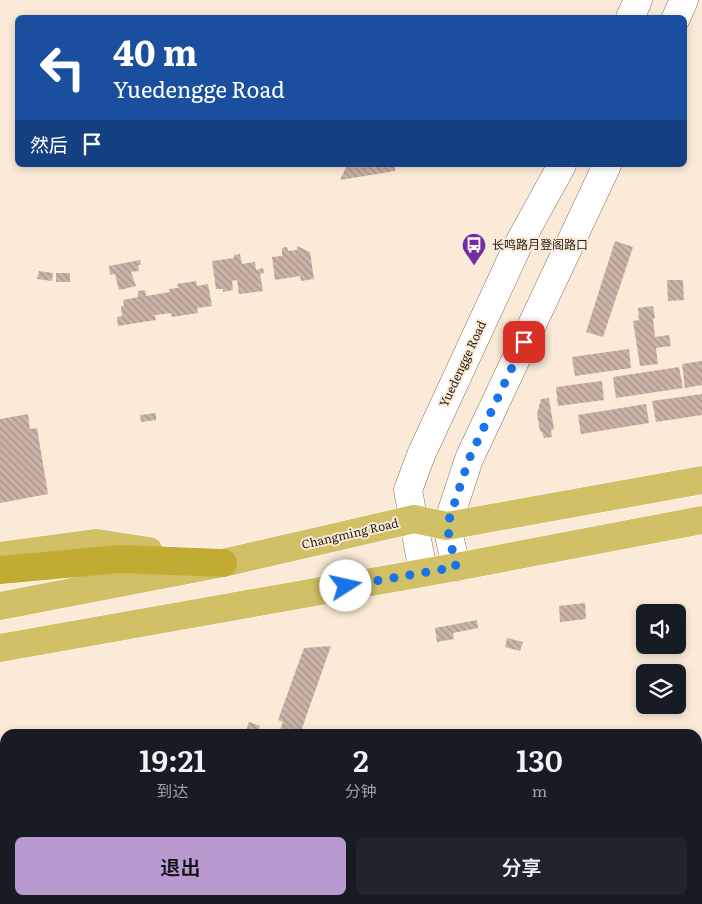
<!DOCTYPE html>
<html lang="zh">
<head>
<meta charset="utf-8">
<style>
  :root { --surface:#171b24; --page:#20242c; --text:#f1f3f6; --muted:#9ea1a6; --accent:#b99ad0 }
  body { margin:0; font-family:Literata,"Noto Sans SC",serif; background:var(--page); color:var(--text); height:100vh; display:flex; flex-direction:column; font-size:19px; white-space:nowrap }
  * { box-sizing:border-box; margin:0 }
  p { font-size:16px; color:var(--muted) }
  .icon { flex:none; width:28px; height:28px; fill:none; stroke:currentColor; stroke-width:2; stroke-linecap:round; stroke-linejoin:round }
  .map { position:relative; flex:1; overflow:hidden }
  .drawer { position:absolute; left:0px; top:729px; width:702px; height:176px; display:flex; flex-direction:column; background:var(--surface); border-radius:15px 15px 0 0; box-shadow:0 2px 8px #0003 }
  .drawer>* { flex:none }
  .top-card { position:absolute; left:15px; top:15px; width:672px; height:152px; border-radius:8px; box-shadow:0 2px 8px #0003; background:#1a4fa0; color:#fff; overflow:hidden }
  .controls { position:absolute; left:636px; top:604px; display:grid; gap:10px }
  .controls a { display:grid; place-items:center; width:50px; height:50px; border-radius:8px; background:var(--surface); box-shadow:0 2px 8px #0003; font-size:25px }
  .pin { position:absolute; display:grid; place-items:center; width:42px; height:42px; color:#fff; margin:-21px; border-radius:10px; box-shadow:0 2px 8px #0006 }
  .me { position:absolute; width:55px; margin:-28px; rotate:80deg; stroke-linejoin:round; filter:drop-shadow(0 0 4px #0008) }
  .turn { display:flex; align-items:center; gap:18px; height:105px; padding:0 15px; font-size:22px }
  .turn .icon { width:65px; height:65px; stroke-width:2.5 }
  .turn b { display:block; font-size:35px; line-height:42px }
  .then { display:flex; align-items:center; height:48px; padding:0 15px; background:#0003; gap:10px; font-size:19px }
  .eta { display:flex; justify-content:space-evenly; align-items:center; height:85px; text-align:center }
  .eta b { font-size:30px; font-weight:600; line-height:35px }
  .cta { display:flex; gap:10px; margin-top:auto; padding:10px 15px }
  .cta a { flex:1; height:58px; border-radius:8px; background:var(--accent); color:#111; font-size:20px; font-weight:600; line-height:58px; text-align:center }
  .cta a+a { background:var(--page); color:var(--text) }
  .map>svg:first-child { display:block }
</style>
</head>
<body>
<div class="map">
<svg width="702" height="904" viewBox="0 0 702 904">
  <defs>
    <pattern id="building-back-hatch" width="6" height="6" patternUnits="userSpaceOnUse" patternTransform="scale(1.25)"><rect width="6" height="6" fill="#cab3a8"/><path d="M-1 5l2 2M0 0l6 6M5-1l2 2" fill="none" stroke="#a49188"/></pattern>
  </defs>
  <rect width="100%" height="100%" fill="#fbead7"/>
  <g fill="url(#building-back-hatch)">
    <path d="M347 165H395V171L340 180Z"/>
    <path d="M615 241 633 247 603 337 586 332Z"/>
    <path d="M297 246 310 252 314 279 301 281 300 276 275 280 272 257 282 256V248L287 247 288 251 297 250Z"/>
    <path d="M240 254 242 264 255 262 256 270 263 268 264 273 260 274 263 291 239 294 237 280 232 281 233 290 223 292V289H216L212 261 234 258V255Z"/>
    <path d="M140 260 141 265H138L139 271 131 272 136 286 119 290 115 274 110 275 109 266Z"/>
    <path d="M39 271 53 273 52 281 37 279Z"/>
    <rect x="56" y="273" width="14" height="9"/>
    <path d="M667 280H683L684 300 668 301Z"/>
    <path d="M196 281 197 286 208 284 212 306 197 308 198 313 172 317 171 313 155 315 156 320 118 326 117 317 122 316 121 306H124L123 300 138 297V291L145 290 146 296 170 292 169 289 178 288 177 284Z"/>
    <path d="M653 306 655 318 653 319 655 337 669 335 671 346 656 348 658 364 640 366 633 321 639 320 638 308Z"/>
    <path d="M629 349 631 368 575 376 572 357Z"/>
    <path d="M702 361V385L685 388 682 364Z"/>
    <path d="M679 367 683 388 616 398 613 377Z"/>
    <path d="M602 381 604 400 558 406 556 387Z"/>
    <path d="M702 394V415L656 422 652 401Z"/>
    <path d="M549 398 554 429 551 430 552 437 544 438 542 432 540 431 537 414 541 399Z"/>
    <path d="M646 404 649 423 581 434 578 415Z"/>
    <path d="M156 413V420L141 422 140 415Z"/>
    <path d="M28 414 30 429 37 428 48 494 0 503V419Z"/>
    <path d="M585 603 586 619 560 622 559 606Z"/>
    <path d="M477 620 478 628 453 633 454 639 437 642 435 628Z"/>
    <path d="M507 638 523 642 520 651 505 647Z"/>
    <path d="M331 646 300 734 279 732 283 722 278 720 304 648Z"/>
    <path d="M249 722 260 726 259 729 271 734H245Z"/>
  </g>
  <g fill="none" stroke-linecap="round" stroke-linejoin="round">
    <defs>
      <g id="secondary">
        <path d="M630 18 638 0"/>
        <path d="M676 18 684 0"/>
        <path d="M456 567 447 526 469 459 607 165"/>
        <path d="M423 572 408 490 421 455 519 243 562 165"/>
      </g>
      <g id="primary">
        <path d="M0 556 97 543 149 551"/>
        <path d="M0 606 223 563 414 519 447 526 702 480"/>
        <path d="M0 648 456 567 702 520"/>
      </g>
      <path id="trunk" d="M0 570 120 559 223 563"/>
    </defs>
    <use href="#secondary" stroke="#817261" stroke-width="29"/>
    <use href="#primary" stroke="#fff" stroke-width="29"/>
    <use href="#trunk" stroke="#fff" stroke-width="29"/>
    <use href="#secondary" stroke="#fff" stroke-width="28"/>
    <use href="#primary" stroke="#d1c066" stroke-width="28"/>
    <use href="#trunk" stroke="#c2ab33" stroke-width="28"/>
  </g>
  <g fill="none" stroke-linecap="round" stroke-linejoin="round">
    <path stroke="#1a73e8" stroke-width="9" stroke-dasharray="0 16.2" d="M346 586 456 567 447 526 469 459 524 342"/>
  </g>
  <defs>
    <symbol id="bus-pin" viewBox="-11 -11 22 30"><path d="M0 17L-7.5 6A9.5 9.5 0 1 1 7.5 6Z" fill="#752ea1" stroke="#fbead7"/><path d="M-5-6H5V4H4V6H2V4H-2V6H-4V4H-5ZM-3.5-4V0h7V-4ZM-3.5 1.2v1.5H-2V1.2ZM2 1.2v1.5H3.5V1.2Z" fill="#fff"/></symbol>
  </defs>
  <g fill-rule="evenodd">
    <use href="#bus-pin" x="460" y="231" width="28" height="38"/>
  </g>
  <g text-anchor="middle" stroke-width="4" stroke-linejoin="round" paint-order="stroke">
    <g font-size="12" fill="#251f18" stroke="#fbead7" text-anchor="start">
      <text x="492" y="249">长鸣路月登阁路口</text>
    </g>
    <g font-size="12" fill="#251f18" stroke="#fbead7">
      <text transform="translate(463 364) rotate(-65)" y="4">Yuedengge Road</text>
      <text transform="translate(350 534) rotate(-13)" y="4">Changming Road</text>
    </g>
  </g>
</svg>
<div class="controls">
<a><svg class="icon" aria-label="sound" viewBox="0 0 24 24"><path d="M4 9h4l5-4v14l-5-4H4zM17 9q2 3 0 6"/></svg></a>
<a><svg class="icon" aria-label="layers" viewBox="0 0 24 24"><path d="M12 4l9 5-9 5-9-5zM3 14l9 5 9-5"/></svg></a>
</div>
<div class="pin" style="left:524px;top:342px;background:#d93025"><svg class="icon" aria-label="arrive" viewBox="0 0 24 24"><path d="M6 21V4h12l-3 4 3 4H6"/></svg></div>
<svg class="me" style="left:346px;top:586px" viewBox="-20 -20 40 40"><circle r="19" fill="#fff"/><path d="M0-13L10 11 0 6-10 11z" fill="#1a73e8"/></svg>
<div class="top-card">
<div class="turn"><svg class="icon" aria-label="left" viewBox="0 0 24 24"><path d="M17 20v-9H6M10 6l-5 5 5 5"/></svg><div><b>40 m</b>Yuedengge Road</div></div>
<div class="then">然后<svg class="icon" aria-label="arrive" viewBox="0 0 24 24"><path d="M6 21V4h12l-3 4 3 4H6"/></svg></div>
</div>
<section class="drawer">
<div class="eta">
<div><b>19:21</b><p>到达</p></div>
<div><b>2</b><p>分钟</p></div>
<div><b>130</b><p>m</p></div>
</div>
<div class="cta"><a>退出</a><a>分享</a></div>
</section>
</div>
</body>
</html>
